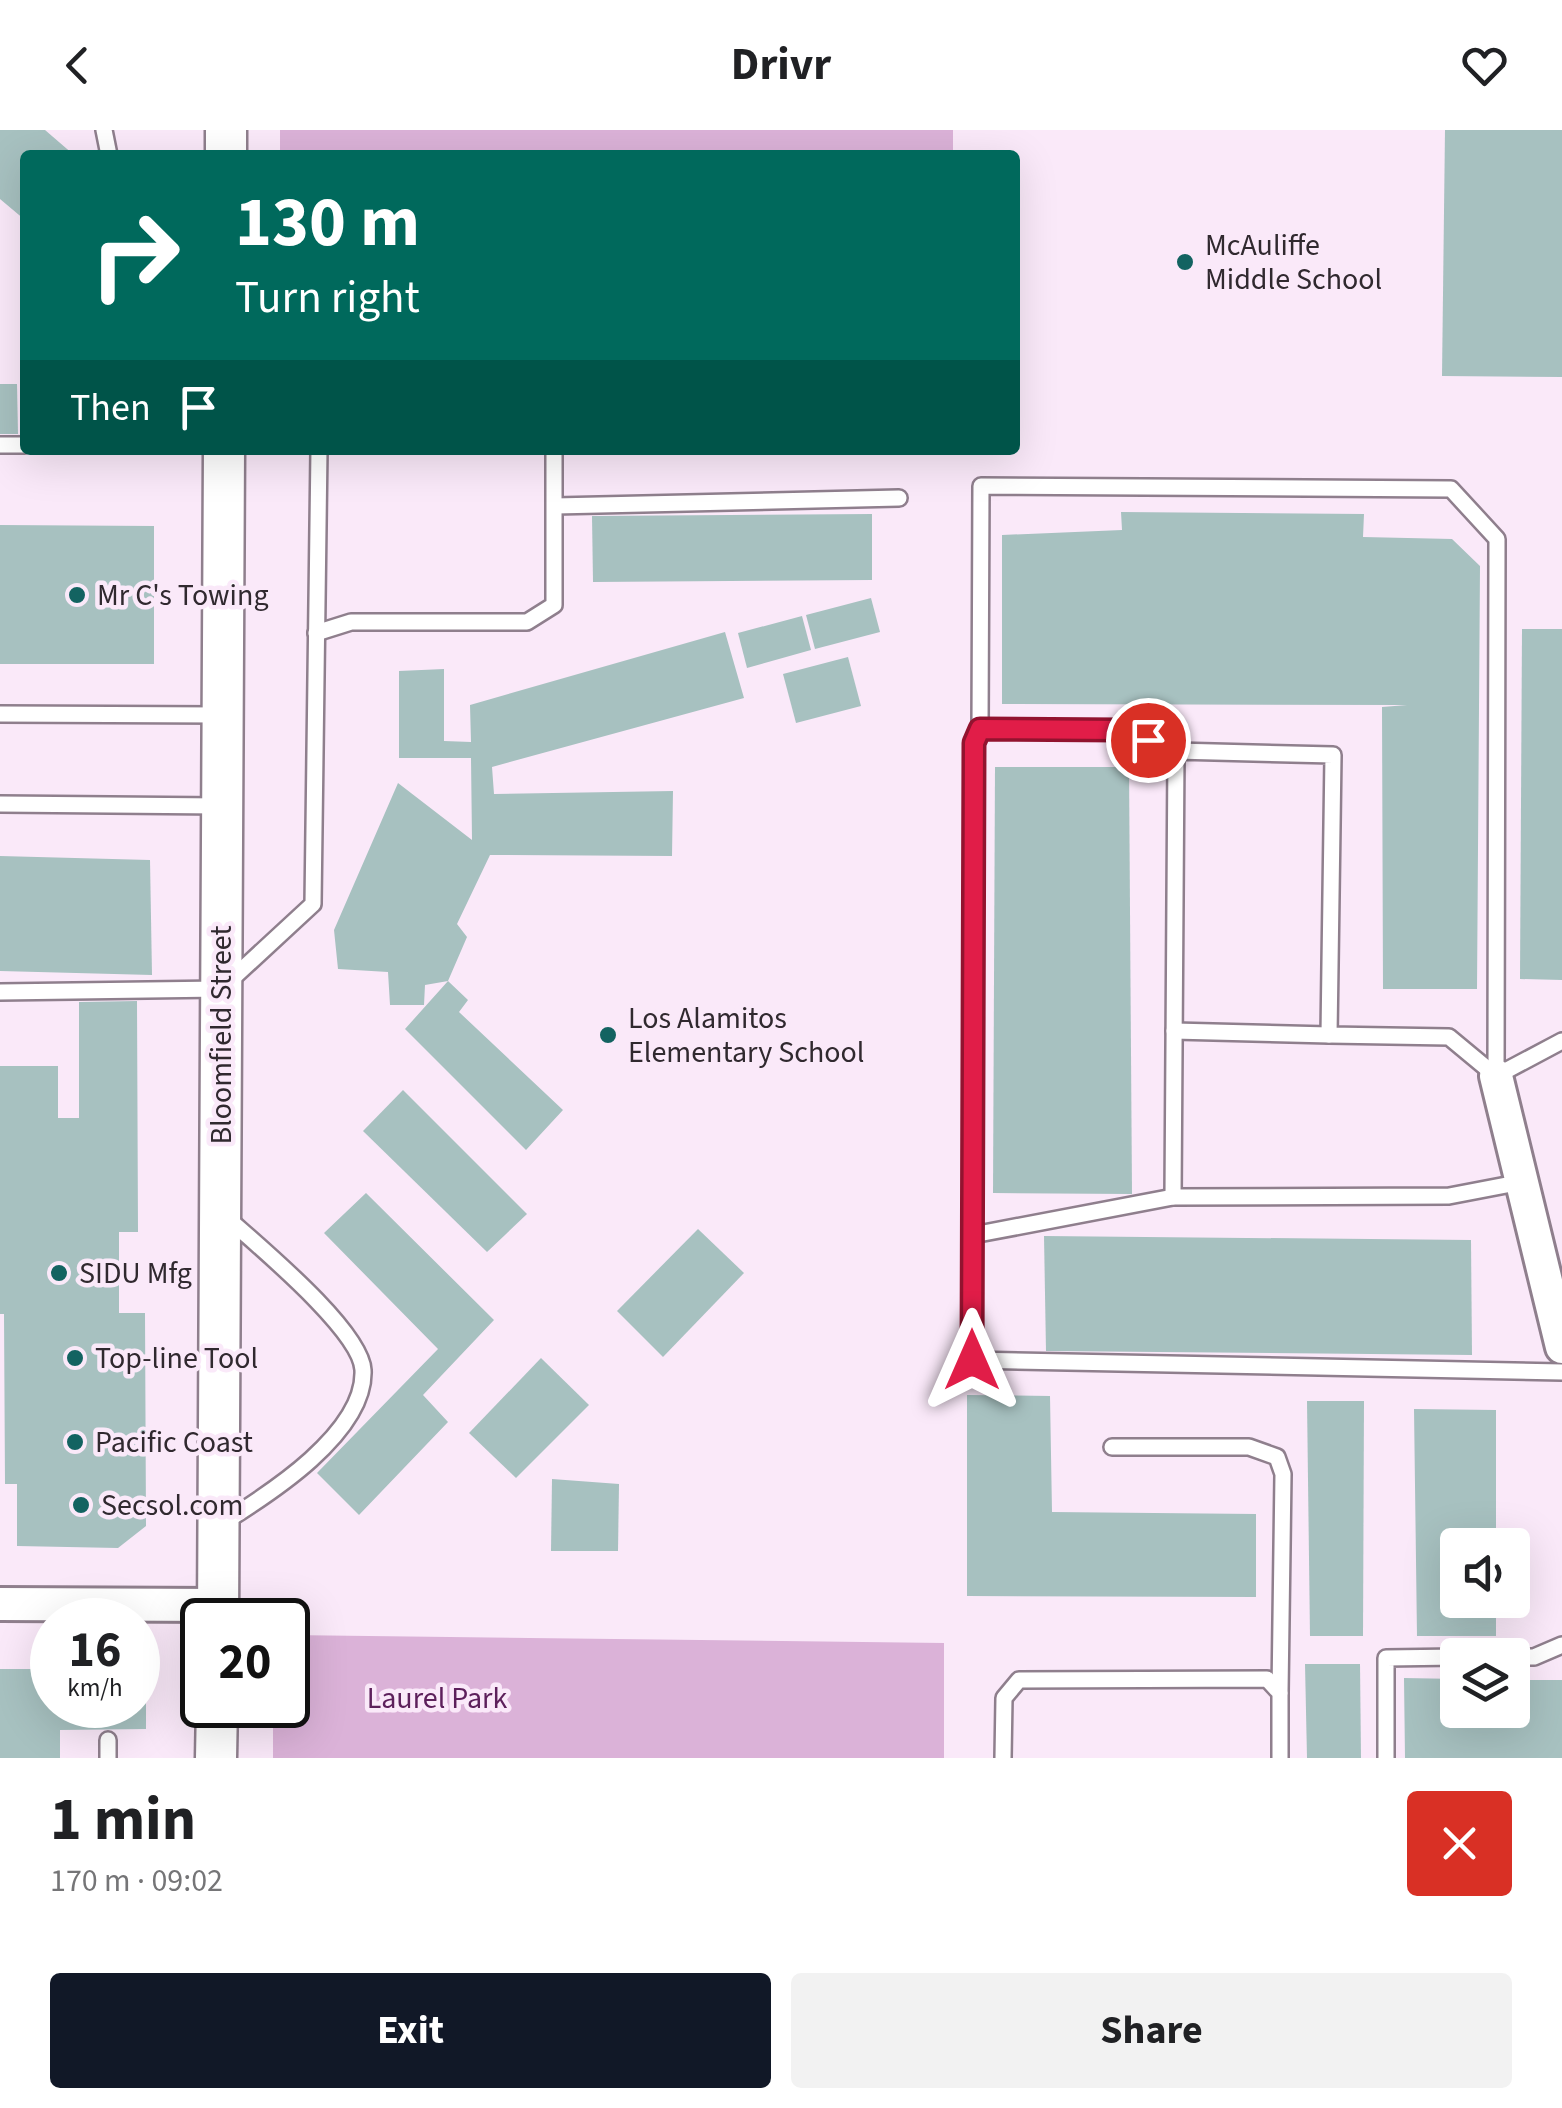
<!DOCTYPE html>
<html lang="en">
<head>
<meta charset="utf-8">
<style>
  :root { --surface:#fff; --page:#f2f2f2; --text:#202124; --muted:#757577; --accent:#111827 }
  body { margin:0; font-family:"Source Sans 3",sans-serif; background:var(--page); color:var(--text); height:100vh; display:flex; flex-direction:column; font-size:38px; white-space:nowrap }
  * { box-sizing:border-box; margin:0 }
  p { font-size:32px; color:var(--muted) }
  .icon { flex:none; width:55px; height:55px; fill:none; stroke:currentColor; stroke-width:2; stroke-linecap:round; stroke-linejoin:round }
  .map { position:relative; height:1628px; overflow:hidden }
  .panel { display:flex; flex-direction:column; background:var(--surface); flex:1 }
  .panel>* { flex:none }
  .guide { position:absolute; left:20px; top:20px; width:1000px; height:305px; border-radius:10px; box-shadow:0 10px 40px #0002; background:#00695c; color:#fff; overflow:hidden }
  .tools { position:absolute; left:1440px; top:1398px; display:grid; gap:20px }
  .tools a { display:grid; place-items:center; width:90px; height:90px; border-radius:10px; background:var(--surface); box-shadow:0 10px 40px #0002; font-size:50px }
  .speed { position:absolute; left:30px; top:1468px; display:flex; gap:20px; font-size:50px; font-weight:700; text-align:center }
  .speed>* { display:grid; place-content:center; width:130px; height:130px; border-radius:50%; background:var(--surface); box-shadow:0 10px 40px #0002; line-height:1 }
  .speed small { font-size:25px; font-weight:400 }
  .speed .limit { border:5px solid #111; border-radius:15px; background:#fff; color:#111 }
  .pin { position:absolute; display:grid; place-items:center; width:85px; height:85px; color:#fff; margin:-42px; border:5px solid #fff; border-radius:50%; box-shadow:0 2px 10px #0007 }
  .me { position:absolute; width:110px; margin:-55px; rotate:0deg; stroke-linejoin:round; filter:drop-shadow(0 0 8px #0008) }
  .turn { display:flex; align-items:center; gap:35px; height:210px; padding:0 50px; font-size:45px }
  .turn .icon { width:130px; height:130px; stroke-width:2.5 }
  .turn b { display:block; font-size:70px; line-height:85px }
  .then { display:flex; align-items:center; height:95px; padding:0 50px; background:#0003; gap:20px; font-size:38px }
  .round { display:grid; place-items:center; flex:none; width:105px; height:105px; border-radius:10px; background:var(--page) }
  .summary { display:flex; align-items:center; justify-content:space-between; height:170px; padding:0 50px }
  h1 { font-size:60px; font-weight:700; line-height:75px }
  .action { display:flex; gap:20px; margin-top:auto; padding:20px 50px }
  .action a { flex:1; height:115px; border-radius:10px; background:var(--accent); color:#fff; font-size:40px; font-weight:700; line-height:115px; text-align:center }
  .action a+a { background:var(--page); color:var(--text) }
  header { display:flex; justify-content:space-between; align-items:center; height:130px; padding:0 50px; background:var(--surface); font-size:45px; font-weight:700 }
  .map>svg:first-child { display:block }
</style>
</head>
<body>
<header><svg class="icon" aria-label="back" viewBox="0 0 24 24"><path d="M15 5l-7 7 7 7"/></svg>Drivr<svg class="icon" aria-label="heart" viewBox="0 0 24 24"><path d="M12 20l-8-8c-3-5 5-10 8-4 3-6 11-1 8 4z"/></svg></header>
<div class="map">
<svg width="1562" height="1628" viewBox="0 0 1562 1628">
  <rect width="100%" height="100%" fill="#fae9f9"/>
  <g fill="#dbb2d8">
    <rect x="280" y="0" width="673" height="25"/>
    <path d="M288 1505 944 1513V1628H273V1575H288Z"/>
  </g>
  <g fill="#a7c1c0">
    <path d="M0 0H45L74 25H25V90L0 69Z"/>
    <path d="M1445 0H1562V247L1442 246Z"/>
    <path d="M0 254H17L18 304H0Z"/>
    <path d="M1121 382 1364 384 1363 407 1452 409 1480 436 1477 859H1383L1382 577 1407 575 1002 574V405L1122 400Z"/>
    <path d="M872 384V450L593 452 592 386Z"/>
    <path d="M0 395 154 396V534H0Z"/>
    <path d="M871 468 880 502 815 519 806 485Z"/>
    <path d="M802 486 811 520 747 538 738 503Z"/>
    <path d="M1522 499H1562V850L1520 849Z"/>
    <path d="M725 502 744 568 492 637 494 664 673 661 672 726 490 725 457 794 467 807 448 851 425 855 424 875H390L388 842 338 839 334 800 398 653 472 710 471 628H399V541L444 539V611L471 612 470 575Z"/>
    <path d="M848 527 861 576 796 593 783 544Z"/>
    <path d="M995 637H1129L1132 1064 993 1063Z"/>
    <path d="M0 726 150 730 152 845 0 841Z"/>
    <path d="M448 851 468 870 459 882 563 980 526 1020 405 899Z"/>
    <path d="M137 871 138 1102H119V1183H145L146 1396 118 1418 17 1416V1354H5L4 1184H0V936H58V988H79V872Z"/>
    <path d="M403 960 527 1084 487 1122 363 1001Z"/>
    <path d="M366 1063 494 1190 423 1265 448 1292 359 1385 317 1343 438 1219 324 1103Z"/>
    <path d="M698 1099 744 1143 663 1227 617 1181Z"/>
    <path d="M1044 1106 1471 1110 1472 1225 1046 1221Z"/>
    <path d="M541 1228 589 1275 516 1348 469 1303Z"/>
    <path d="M967 1265 1050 1266 1052 1382 1256 1384V1467L967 1466Z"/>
    <path d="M1307 1271H1364L1363 1506H1310Z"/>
    <path d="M1414 1279 1496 1280V1415H1458V1470H1496V1506H1417Z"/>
    <path d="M552 1349 619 1354 618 1421H551Z"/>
    <path d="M1305 1534H1360L1361 1628H1307Z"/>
    <path d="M0 1539H52V1575H138V1539H146V1599L60 1600V1628H0Z"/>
    <path d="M1404 1548 1458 1549V1580H1512V1550H1562V1628H1405Z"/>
  </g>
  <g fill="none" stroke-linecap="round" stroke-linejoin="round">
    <defs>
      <g id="service">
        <path d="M104 0 109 25"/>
        <path d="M0 315H25"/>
        <path d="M555 376 899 368"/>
        <path d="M316 503 351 492H527L554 475V320"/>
        <path d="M0 584 220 585"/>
        <path d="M1176 621 1120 600 980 599 981 356 1451 359 1497 409 1496 946"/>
        <path d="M0 674 221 676"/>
        <path d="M0 862 221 859 313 774 319 320"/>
        <path d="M1174 901 1329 905"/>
        <path d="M1496 946 1449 907 1329 905 1333 625 1176 621 1173 1067 1449 1066 1522 1052"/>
        <path d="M1496 946 1562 911"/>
        <path d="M1173 1067 973 1105 972 1230 1562 1242"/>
        <path d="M973 1105 972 639 974 613 980 599"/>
        <path d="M1112 1317H1249L1277 1327 1283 1344 1280 1563"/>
        <path d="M221 1394C268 1365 366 1303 363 1240 361 1200 256 1114 225 1086"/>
        <path d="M1512 1527H1534L1562 1515"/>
        <path d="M108 1628V1610"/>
        <path d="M1003 1628 1004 1568 1019 1550 1267 1549 1280 1563V1628"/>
        <path d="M1386 1628V1528L1458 1527"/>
      </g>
      <g id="minor">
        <path d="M1496 946 1562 1217"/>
        <path d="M0 1474 218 1475"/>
      </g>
      <g id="tertiary">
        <path d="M226 25V0"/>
        <path d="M218 1490 224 320"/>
        <path d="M216 1628 217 1575"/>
      </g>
    </defs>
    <use href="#service" stroke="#8f7f8d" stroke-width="20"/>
    <use href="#minor" stroke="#8f7f8d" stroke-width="38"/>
    <use href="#tertiary" stroke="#8f7f8d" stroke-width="45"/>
    <use href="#service" stroke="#fff" stroke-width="15"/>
    <use href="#minor" stroke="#fff" stroke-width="32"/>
    <use href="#tertiary" stroke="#fff" stroke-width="40"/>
  </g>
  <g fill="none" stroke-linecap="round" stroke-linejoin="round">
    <defs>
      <path id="route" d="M972 1230 974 613 980 599 1120 600 1148 610"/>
    </defs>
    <use href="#route" stroke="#92132f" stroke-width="25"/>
    <use href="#route" stroke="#e11d48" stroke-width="18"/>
  </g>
  <g fill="#136361" stroke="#fae9f9" stroke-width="4">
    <circle cx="1185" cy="132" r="10"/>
    <circle cx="77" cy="465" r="10"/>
    <circle cx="608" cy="905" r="10"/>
    <circle cx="59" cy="1143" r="10"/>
    <circle cx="75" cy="1228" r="10"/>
    <circle cx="75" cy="1312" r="10"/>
    <circle cx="81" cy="1375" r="10"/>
  </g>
  <g text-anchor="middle" stroke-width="9" stroke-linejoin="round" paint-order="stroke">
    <g font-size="30" fill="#30292f" stroke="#fae9f9" text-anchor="start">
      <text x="1205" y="125">McAuliffe<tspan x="1205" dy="34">Middle School</tspan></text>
      <text x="97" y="475">Mr C's Towing</text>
      <text x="628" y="898">Los Alamitos<tspan x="628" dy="34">Elementary School</tspan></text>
      <text x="79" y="1153">SIDU Mfg</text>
      <text x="95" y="1238">Top-line Tool</text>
      <text x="95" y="1322">Pacific Coast</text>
      <text x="101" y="1385">Secsol.com</text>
    </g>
    <g font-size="30" fill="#30292f" stroke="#fae9f9">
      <text transform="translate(221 905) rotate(-90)" y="10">Bloomfield Street</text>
    </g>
    <g font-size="30" fill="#5d205b" stroke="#fae9f9">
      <text x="437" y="1578">Laurel Park</text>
    </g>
  </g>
</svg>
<div class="tools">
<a><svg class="icon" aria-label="sound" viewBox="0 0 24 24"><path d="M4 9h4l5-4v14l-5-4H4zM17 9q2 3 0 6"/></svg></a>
<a><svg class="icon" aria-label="layers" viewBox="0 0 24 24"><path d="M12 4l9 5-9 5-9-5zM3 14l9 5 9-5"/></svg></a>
</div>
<div class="speed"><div>16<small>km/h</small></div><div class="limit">20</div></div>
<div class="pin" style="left:1148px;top:610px;background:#d93025"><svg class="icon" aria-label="arrive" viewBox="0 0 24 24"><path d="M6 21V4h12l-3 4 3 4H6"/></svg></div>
<svg class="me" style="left:972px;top:1230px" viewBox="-20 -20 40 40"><path d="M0-17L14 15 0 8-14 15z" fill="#e11d48" stroke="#fff" stroke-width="4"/></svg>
<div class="guide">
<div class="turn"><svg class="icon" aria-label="right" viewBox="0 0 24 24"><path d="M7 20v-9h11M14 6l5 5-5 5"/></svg><div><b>130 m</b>Turn right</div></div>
<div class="then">Then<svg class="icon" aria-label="arrive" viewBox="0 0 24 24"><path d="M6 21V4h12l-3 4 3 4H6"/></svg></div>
</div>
</div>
<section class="panel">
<div class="summary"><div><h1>1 min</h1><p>170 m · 09:02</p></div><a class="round" style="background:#d93025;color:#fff"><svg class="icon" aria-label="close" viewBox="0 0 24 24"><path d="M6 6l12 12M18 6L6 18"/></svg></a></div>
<div class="action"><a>Exit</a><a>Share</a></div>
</section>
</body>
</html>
